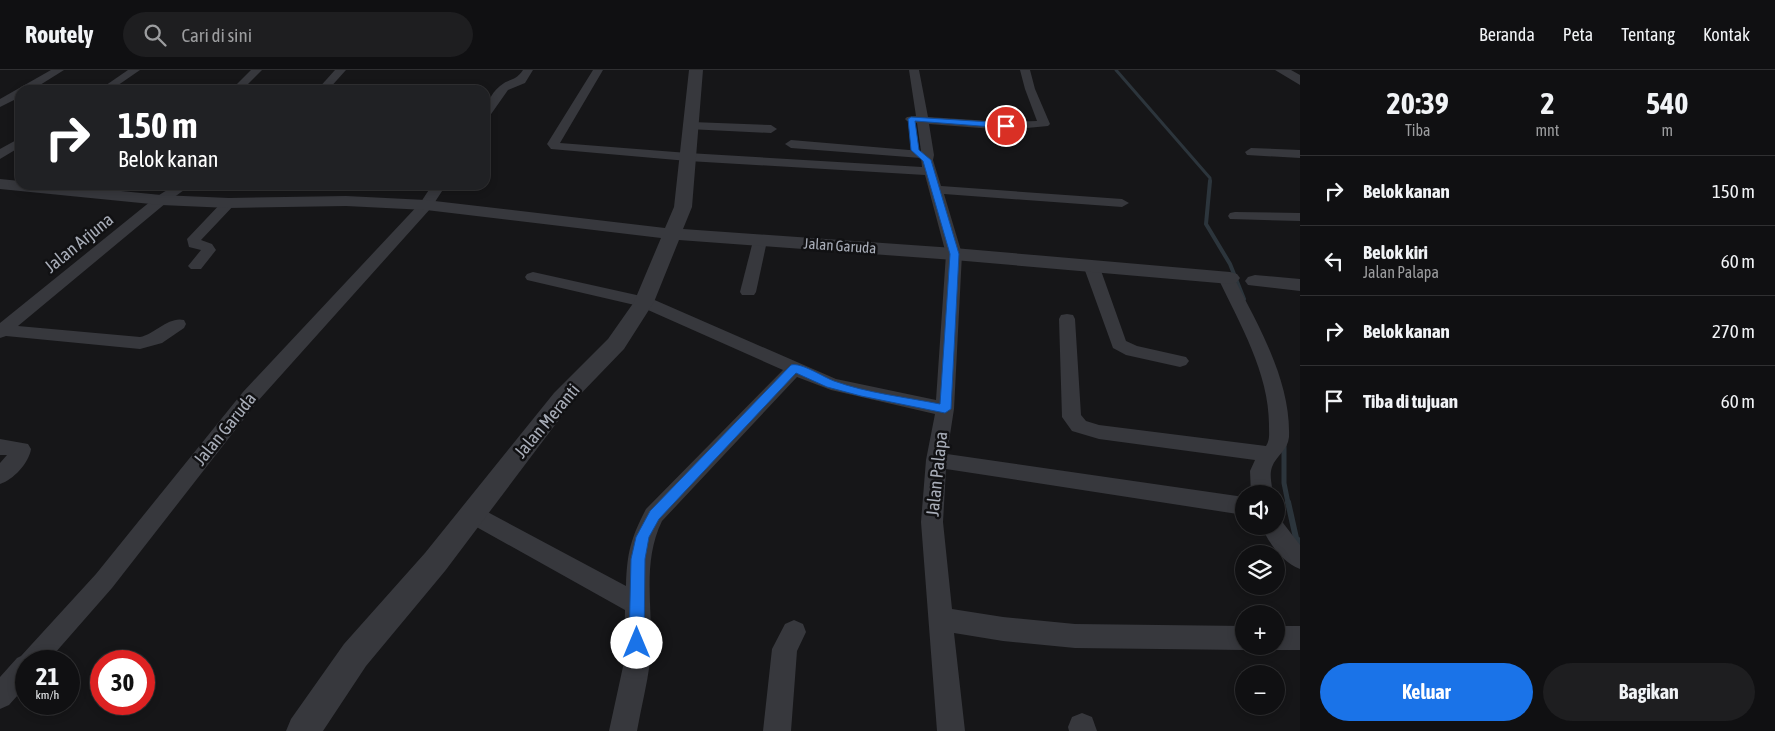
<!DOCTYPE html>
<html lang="id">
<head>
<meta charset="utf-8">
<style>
  :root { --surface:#101012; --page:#1e1e20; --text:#f1f3f6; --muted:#9c9d9f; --line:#303032; --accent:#1a73e8 }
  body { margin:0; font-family:"Asap Condensed",sans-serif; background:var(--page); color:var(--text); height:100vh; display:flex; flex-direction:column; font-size:19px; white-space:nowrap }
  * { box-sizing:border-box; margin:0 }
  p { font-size:16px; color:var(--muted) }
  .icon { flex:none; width:28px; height:28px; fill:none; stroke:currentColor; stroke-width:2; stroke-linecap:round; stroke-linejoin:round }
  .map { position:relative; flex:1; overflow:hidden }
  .panel { display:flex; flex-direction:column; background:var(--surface); width:475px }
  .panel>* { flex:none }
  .guide { position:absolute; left:15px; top:15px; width:475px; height:105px; border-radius:15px; box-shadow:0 2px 8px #0003,0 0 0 1px var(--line); background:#202124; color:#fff; overflow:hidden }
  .buttons { position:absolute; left:1235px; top:415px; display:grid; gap:10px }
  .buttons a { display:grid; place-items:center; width:50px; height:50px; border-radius:50%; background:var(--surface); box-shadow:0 2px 8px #0003,0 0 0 1px var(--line); font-size:25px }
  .speed { position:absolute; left:15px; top:580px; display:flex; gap:10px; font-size:25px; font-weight:700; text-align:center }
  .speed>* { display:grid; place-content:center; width:65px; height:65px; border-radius:50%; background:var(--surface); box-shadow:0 2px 8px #0003,0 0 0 1px var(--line); line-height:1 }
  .speed small { font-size:12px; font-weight:400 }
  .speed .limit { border:8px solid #d22; background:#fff; color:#111 }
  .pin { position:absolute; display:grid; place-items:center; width:42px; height:42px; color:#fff; margin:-21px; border:2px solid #fff; border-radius:50%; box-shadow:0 1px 5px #0007 }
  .me { position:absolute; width:55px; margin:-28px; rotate:0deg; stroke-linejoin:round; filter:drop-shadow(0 0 4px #0008) }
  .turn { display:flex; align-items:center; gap:18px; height:105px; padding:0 20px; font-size:22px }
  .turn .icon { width:65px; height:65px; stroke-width:2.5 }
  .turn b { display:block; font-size:35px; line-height:42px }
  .eta { display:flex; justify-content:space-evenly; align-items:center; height:85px; text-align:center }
  .eta b { font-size:30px; font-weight:700; line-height:35px }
  .primary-button { display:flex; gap:10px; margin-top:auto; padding:10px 20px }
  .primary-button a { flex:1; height:58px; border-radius:30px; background:var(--accent); color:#fff; font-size:20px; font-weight:700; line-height:58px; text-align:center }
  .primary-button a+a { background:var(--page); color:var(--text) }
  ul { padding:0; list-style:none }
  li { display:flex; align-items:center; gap:15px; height:70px; padding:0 20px; border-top:1px solid var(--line) }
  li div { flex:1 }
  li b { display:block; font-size:19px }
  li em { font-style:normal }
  header { display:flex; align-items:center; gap:30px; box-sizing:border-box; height:70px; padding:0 25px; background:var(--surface); border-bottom:1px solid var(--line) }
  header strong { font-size:24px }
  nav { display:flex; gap:28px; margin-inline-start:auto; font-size:18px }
  .search { width:350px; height:45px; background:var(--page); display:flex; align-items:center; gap:12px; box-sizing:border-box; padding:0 18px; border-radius:28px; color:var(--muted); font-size:19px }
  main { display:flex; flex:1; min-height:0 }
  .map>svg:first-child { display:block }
</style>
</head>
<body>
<header>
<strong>Routely</strong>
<div class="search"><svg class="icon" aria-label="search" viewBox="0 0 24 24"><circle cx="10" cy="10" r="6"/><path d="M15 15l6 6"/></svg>Cari di sini</div>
<nav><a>Beranda</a><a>Peta</a><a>Tentang</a><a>Kontak</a></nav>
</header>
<main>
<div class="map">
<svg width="1300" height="661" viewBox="0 0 1300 661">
  <rect width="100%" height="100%" fill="#161618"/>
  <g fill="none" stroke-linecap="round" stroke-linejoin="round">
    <path stroke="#2c353c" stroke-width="3" d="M1116 0 1210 108V112"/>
    <path stroke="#2c353c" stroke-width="4" d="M1210 111 1206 154 1230 194 1244 229"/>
    <path stroke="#2c353c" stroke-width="5" d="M1284 373V413L1288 433"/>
    <path stroke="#2c353c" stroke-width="6" d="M1288 432 1296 468 1300 472"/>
    <g fill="#37383d" fill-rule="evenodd">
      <path d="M51 0H64L32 20H20V27L0 37V29Z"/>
      <path d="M128 0H140L111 20H99Z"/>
      <path d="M251 0H262L242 20H231Z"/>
      <path d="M335 0H346L328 20H317Z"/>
      <path d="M523 0H533L525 13 508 20 489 47 485 48C485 37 490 24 500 16 509 8 515 12 523 0Z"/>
      <path d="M593 0H603L560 73 688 83 922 97 921 88 791 78 785 74 791 70 921 81 917 53 907 51 905 49 907 47 916 46 909 0H919L928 47 1006 52 1037 51 1025 19 1020 0H1030L1035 19 1050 54 1048 56 1006 60 929 54 934 85 933 90 941 116 1122 129 1129 133 1122 137 944 124 962 184 954 339 947 384 1244 427V445L946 399 943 452 952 539 1003 547 1075 554 1244 556V576H1253L1244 580 1075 578 1003 571 954 563 965 661H937L921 452 926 390 935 344 831 320 797 307 662 451C640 496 655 545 650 592 647 615 641 638 637 661H609L624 592 625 540 464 450 461 444 464 438 472 435 480 438 626 516C627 482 631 468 646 439L783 300 639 236 527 210 525 207 527 204 533 202 650 228 836 309 936 330 946 184 925 105 688 91 551 79 547 74Z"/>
      <path d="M692 52 771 55 777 59 771 63 688 59 686 56Z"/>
      <path d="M20 68V77L0 89V79Z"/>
      <path d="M1251 78 1300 80V88L1247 85 1245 82Z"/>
      <path d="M175 115H191L166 133 18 256 140 267C155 264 169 246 184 250L186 254 184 258 162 273 140 279 6 266 0 268V253L156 127Z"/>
      <path d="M432 115H446L431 138 257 332 112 518 48 591H26V616L9 635 0 639V607L17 588 21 586 96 504 243 322 421 132Z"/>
      <path d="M229 129 236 133 201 170 212 174 216 180 201 199H191L188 196 201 180 189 177 187 169 224 130Z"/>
      <path d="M1235 142 1300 143V151L1230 149 1228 146 1230 143Z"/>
      <path d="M760 167 765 168 767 171 756 222 754 225H742L740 222 753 171 755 168Z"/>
      <path d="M1091 190 1096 192 1099 195 1126 271 1137 276 1186 287 1189 291 1186 295 1180 297 1126 285 1113 278 1083 195 1086 192Z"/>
      <path d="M1226 203 1232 205 1234 208C1259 257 1291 311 1289 367 1288 380 1276 386 1272 397 1269 405 1272 415 1273 424H1251L1250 401 1255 390 1099 369 1072 361 1062 347 1059 249 1061 245 1067 244 1073 245 1075 249 1081 345 1086 351 1099 355 1266 376C1270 370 1269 364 1269 357 1270 305 1240 254 1218 208L1220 205Z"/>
      <path d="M0 369 28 374 31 379C29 393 13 410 0 414V393L7 385H0Z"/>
      <path d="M1276 448 1280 449 1300 475V499C1282 492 1269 473 1261 456H1276Z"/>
      <path d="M794 550 803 554 806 562 797 581 791 661H763L772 579 785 554Z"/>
      <path d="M1276 556H1300V580H1276L1267 576H1276Z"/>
      <path d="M1082 643 1092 647 1097 661H1069L1068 657 1072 647Z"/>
    </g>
    <g fill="#37383d" fill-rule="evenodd">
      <path d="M689 0H703L692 137 683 159 954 178 1230 202 1237 204 1240 208 1237 212 1230 214 954 190 679 170 654 232 624 279 570 335 445 501 366 596 323 661H286L291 649 344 574 425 483 554 323 608 269 634 232 661 168 426 140 346 136 229 138 161 135 0 119V109L20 111V115H61L161 125 229 128 346 126 426 130 665 158 674 137Z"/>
      <path d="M1275 0H1291L1300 5V15Z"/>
      <path d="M1255 205 1300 209V221L1248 215 1245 211 1248 207Z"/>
    </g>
  </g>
  <path fill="#1a73e8" stroke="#114b97" d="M911 47 1006 53 1009 56 1006 58 915 51 919 80 931 90 959 184 951 339 945 343 861 326 827 317 796 303 659 449 649 467 645 489 644 573 642 578 637 580 631 578 629 573 631 489 636 467 650 441 791 295C801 292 823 307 834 311 867 323 905 327 940 334L950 184 923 91 911 80 908 49Z"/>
  <g text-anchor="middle" stroke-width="5" stroke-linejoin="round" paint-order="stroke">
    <g font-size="15" fill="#a8adb8" stroke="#111113">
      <text transform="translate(840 176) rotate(4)" y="5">Jalan Garuda</text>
    </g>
    <g font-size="18" fill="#a8adb8" stroke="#111113">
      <text transform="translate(79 173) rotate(-39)" y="6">Jalan Arjuna</text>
      <text transform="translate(547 351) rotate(-50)" y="6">Jalan Meranti</text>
      <text transform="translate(225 359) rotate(-51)" y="6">Jalan Garuda</text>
      <text transform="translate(937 404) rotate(-84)" y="6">Jalan Palapa</text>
    </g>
  </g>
</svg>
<div class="buttons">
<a><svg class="icon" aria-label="sound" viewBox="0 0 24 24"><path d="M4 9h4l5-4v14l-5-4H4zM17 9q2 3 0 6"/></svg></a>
<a><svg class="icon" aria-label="layers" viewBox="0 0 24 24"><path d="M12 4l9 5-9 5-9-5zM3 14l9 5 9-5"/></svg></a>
<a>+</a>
<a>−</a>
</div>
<div class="speed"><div>21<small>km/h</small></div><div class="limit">30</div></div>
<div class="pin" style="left:1006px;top:56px;background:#d93025"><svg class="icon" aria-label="arrive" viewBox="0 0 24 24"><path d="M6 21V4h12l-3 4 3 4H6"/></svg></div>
<svg class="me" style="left:637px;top:573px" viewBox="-20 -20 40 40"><circle r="19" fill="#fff"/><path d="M0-13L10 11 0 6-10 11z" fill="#1a73e8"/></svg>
<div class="guide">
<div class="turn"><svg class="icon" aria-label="right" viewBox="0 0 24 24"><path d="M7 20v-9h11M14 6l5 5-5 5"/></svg><div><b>150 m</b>Belok kanan</div></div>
</div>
</div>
<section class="panel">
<div class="eta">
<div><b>20:39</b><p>Tiba</p></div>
<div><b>2</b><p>mnt</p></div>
<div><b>540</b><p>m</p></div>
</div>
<ul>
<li><svg class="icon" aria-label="right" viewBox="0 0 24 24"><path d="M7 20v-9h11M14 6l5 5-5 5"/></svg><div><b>Belok kanan</b></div><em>150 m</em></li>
<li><svg class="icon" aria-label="left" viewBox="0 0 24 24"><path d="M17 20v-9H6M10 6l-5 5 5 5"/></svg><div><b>Belok kiri</b><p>Jalan Palapa</p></div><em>60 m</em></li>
<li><svg class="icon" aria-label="right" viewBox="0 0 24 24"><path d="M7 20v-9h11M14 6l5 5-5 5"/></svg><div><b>Belok kanan</b></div><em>270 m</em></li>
<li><svg class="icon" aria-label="arrive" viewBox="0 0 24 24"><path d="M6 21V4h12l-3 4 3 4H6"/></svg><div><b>Tiba di tujuan</b></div><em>60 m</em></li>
</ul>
<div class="primary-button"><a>Keluar</a><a>Bagikan</a></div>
</section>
</main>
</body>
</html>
